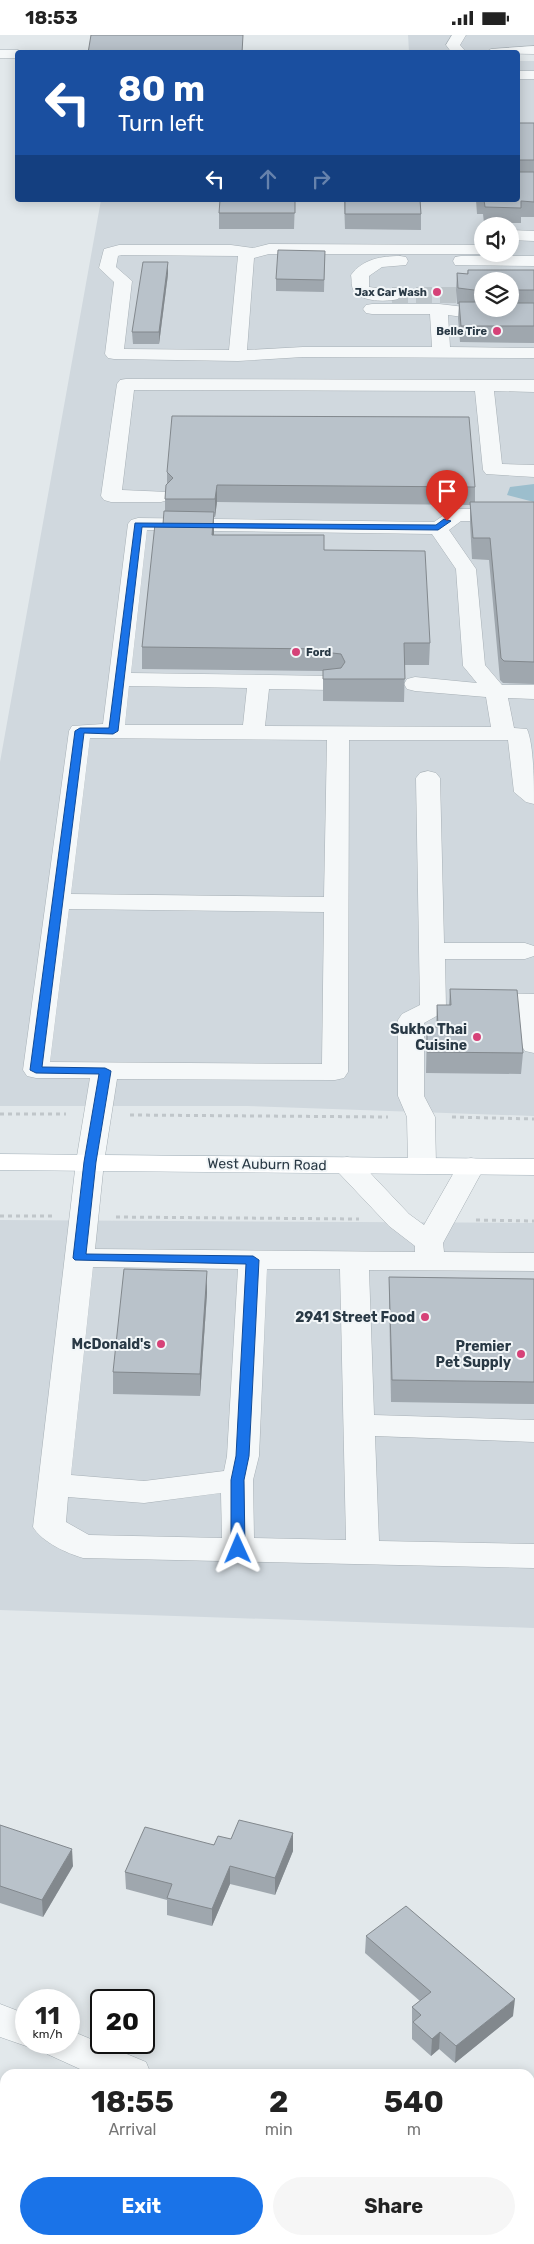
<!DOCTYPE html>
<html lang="en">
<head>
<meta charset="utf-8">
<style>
  :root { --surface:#fff; --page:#f6f6f6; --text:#222; --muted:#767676; --accent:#1a73e8 }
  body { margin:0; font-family:Rubik,sans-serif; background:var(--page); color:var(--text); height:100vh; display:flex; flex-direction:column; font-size:19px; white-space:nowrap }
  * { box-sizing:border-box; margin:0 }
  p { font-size:16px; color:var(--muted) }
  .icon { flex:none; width:28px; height:28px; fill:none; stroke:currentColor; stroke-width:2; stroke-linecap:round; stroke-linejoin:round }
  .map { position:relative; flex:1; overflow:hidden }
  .details { position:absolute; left:0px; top:2034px; width:535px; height:176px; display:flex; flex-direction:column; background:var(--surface); border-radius:15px 15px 0 0; box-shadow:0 2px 12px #0003 }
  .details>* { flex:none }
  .guide { position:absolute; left:15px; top:15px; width:505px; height:152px; border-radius:5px; box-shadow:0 2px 12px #0003; background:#1a4fa0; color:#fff; overflow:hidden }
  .tools { position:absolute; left:474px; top:182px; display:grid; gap:10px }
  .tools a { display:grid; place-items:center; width:45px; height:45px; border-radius:50%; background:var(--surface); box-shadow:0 2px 12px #0003; font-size:25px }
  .speed { position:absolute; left:15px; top:1954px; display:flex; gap:10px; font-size:25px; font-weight:700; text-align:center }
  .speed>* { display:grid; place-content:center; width:65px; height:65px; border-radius:50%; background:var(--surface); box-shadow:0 2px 12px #0003; line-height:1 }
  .speed small { font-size:12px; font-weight:400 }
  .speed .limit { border:2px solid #111; border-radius:8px; background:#fff; color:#111 }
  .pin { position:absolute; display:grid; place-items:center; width:42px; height:42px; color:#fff; margin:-51px -21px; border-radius:50% 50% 50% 0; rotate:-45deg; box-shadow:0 0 5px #0007 }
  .pin .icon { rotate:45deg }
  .me { position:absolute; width:55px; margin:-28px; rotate:359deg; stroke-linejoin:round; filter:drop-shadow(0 0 4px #0008) }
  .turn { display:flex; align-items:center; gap:18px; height:105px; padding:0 20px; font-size:22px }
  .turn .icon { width:65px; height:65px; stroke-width:2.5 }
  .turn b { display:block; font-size:35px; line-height:42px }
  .lanes { display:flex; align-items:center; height:48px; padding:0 20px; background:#0003; justify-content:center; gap:25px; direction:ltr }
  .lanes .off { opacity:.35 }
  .eta { display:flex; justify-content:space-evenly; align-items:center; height:85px; text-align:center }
  .eta b { font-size:30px; font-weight:700; line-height:35px }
  .cta { display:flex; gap:10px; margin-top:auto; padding:10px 20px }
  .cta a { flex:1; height:58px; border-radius:30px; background:var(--accent); color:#fff; font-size:20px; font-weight:700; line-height:58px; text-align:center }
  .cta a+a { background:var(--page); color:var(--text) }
  .status { display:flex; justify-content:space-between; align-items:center; height:35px; padding:0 25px; background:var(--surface); direction:ltr }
  .status svg { height:14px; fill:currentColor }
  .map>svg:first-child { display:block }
</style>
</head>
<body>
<div class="status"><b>18:53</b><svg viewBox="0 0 49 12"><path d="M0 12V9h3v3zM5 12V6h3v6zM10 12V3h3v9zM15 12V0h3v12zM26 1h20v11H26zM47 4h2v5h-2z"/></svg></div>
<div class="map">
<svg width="534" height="2209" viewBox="0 0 534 2209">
  <rect width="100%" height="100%" fill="#e2e8eb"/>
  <g fill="#d0d8de" fill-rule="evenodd">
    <path d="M408 0H534V10L468 17H409Z"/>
    <path d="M518 26H534V1081L247 1071H0V727L101 165H518ZM482 191H510V219H482ZM482 246H510V274H482Z"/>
    <path d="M0 1185 534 1188V1593L0 1575Z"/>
  </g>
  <path fill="#9cbecd" d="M534 449V467L507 460 510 452Z"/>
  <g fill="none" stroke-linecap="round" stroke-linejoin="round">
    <path stroke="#bdc5ca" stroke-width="16" stroke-dasharray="16 8" stroke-linecap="butt" d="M392 260H482"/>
    <defs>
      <g id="minor">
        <path d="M452 0H466L460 10 467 18H452L446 10Z"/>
        <path d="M534 11V19L484 18 491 14Z"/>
        <path d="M0 15H18L24 18H18V23H0Z"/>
        <rect x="518" y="36" width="16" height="8"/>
        <path d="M510 195 534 196V206L510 205Z"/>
        <path d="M269 209 482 210V219H487H269L254 223 247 315 303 312H432L430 279H372L366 278 363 274 366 270 372 269H439L482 274 534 273V283H471L448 280 450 312 534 313V323L303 322 238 326 114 324 108 323 105 319 114 247 99 233 104 214 119 210H231L253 213ZM121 220 238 221 229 315 124 314 132 246 116 232 118 221Z"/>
        <path d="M400 221 406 222 408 226 406 230 382 232 369 241V252L398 256 401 260 398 264C386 267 362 267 354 256 351 252 352 245 351 240 363 224 381 221 400 221Z"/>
        <path d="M461 221H534V231L455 230 453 226 455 222Z"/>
        <path d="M126 344 534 345V357L494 356 502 429 534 430V442L486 439 483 435 475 356 134 355 122 455 168 457 171 461 168 465 161 467H111L104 465 101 461 117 349 120 345Z"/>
        <path d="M457 474H534V486H461L449 495 476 534 485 630 502 650H534V664L508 663 514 693 527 694C534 710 534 750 534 769L526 767 514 757 508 705H349L348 1037 344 1043 335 1045 117 1044 104 1127 95 1214 415 1217V1211L389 1191 337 1136 333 1130 337 1124 347 1122 357 1124 409 1179 424 1190 461 1125 471 1123 481 1125 485 1131 443 1208 444 1217 534 1218V1236L369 1235 374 1380 534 1385V1407L375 1401 379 1506 534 1509V1533L83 1523C66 1518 42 1507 33 1492L76 1127 90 1043H36L27 1041 23 1035 69 696 72 691 103 689 128 489 131 485 138 483 434 487 450 476ZM147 495 432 499 456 534 463 631 477 648 415 642 407 644 404 649 407 654 415 656 486 662 491 692 265 691 269 654 332 655 340 653 343 648 340 643 332 641 131 638ZM129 651 247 653 243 690H125ZM90 703 327 705 324 862 71 859ZM69 874 324 877 322 1029 50 1027ZM93 1232 238 1234 227 1421 224 1436 144 1446 71 1440ZM267 1234H340L346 1505 254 1503 253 1445 259 1421ZM221 1458 222 1503 89 1500 66 1487 68 1462 144 1468Z"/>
        <path d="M428 736 436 738 440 743 444 908H525L534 911V921L525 924H445L446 973 442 978 424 988V1061L435 1082 436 1130 432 1136 422 1138 412 1136 408 1130 407 1082 398 1061V985L402 979 420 970 416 743 420 738Z"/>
        <path d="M481 958 534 959V1018L525 1016 521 1010 517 974H481L472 971 468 966 472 961Z"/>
        <path d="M0 1969 26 1979V2008H36L26 2011 0 2002Z"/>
        <path d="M69 1995 146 2027 151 2039H91L47 2019 42 2008H69Z"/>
        <path d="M342 2205H384L385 2209H343Z"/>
      </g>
      <path id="major" d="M0 1119 534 1124V1140L0 1135Z"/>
    </defs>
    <use href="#minor" stroke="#a7b0b6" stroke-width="1"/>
    <use href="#major" stroke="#a1afb8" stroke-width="1"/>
    <g stroke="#c0c6ca" stroke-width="3" stroke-dasharray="4 4" stroke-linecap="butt">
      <path d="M0 1079H66"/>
      <path d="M130 1080 388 1082"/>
      <path d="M452 1082 534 1084"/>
      <path d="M0 1181H52"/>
      <path d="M116 1182 359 1184"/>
      <path d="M476 1185 534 1186"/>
    </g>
    <use href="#minor" fill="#f5f8f9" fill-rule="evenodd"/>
    <use href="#major" fill="#fff" fill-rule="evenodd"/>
  </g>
  <g fill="#9fa7ae" fill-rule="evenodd">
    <path d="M518 88H534V182H521V188H484L483 179H477L476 165H518Z"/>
    <path d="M295 165 294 194H219V178Z"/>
    <path d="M344 165H420L421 179V195L345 194Z"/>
    <path d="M325 216 324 257 276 256V244Z"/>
    <path d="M468 235H534V308L460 307 458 283 459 269H457L456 255 457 238 467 239ZM482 246H510V274H482Z"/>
    <path d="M168 239 159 309H133L132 297Z"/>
    <path d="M167 437 475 452V467H534V649L503 648 500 645 489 525 472 524 470 488V470L217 467 215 482H214V500L324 515 430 608 429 630H405L404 667 323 666V636L142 634V612L165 476V464L167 448Z"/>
    <path d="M450 954 523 1018 521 1039 426 1038 427 992H436L437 970H449Z"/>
    <path d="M389 1242 534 1244V1369L391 1367 389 1264Z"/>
    <path d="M207 1258 200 1361 113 1359V1337Z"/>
    <path d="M0 1790 73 1831 43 1882 0 1868Z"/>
    <path d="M231 1804 293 1816 275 1860 230 1849 212 1891 167 1880V1865L126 1854 125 1837Z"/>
    <path d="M366 1901 513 1981 455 2028 439 2014 431 2021 412 2004V1972L420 1966 365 1918Z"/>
  </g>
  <g fill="#82888d">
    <path d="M168 227V239L159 309V297Z"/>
    <path d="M217 450V467L215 482V464Z"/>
    <path d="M214 477V498L212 521V500Z"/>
    <path d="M207 1236V1258L200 1361V1339Z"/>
    <path d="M293 1798V1816L275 1860V1843Z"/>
    <path d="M72 1814 73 1831 43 1882 42 1865Z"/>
    <path d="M230 1831V1849L212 1891V1874Z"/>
    <path d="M515 1964 513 1981 455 2028 456 2011Z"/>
    <path d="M440 1997 439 2014 431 2021 432 2004Z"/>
    <path d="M5 2132V2151L0 2156V2138Z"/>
  </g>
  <g fill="#b9c2ca" stroke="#82888d">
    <path d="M91 0H243L242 18H88Z"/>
    <rect x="518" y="88" width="16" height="37"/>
    <path d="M518 137H534V167L521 166V173L485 172 484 165H518Z"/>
    <path d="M220 165H295V178H219Z"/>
    <path d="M345 165H420L421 179H345Z"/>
    <path d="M278 215 325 216 324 245 276 244Z"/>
    <path d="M143 227H168L159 297H132Z"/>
    <path d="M468 235H534V255H510V246H482V256L458 253 457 238 468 239Z"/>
    <path d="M459 267H482V274H510V268H534V291H461Z"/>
    <path d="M172 381 469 382 475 452 217 450 215 464H165L166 450 173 443 167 437Z"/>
    <path d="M470 467H534V627L504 626 501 623 490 503H473Z"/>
    <path d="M164 476 214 477 212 500H324V515L425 516 430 608H404L405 644H323V635L341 633 345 627 341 619 324 617V614L142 612 155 489H163Z"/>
    <path d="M450 954 517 955 523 1018 427 1017V992H438L437 970H451Z"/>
    <path d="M124 1234 207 1236 200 1339 113 1337Z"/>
    <path d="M389 1242 534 1244V1347L392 1345Z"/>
    <path d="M239 1785 293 1798 275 1843 230 1831 212 1874 167 1863 172 1849 125 1837 145 1792 214 1810 218 1801 231 1804Z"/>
    <path d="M0 1790 72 1814 42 1865 0 1851Z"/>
    <path d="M406 1871 515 1964 456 2011 440 1997 432 2004 413 1987 421 1980 412 1972 431 1957 366 1901Z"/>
    <path d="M0 2063 5 2067V2132L0 2138Z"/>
  </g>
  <path fill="#1a73e8" stroke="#114b97" d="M444 484 451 486 438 495 142 492 118 696 113 699 84 698 42 1032 105 1033 111 1036 96 1127 86 1219 253 1221 259 1225 249 1421 244 1445 245 1514 238 1519 231 1514V1445L236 1421 246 1229 75 1225 73 1223 84 1127 99 1039 36 1038 30 1035 75 696 80 693H109L135 488 436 490Z"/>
  <g fill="#d64278" stroke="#f2f6f8" stroke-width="2">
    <circle cx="437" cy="257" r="5"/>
    <circle cx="497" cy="296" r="5"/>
    <circle cx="296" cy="617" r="5"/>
    <circle cx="477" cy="1002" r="5"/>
    <circle cx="425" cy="1282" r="5"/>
    <circle cx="161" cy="1309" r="5"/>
    <circle cx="521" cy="1319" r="5"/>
  </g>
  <g text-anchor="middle" stroke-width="4" stroke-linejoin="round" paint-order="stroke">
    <g font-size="11" font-weight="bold" fill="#293945" stroke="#f2f6f8" text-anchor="end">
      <text x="427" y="261">Jax Car Wash</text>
      <text x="487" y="300">Belle Tire</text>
      <text x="306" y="621" text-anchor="start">Ford</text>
    </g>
    <g font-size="14" font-weight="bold" fill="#293945" stroke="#f2f6f8" text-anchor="end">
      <text x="467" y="999">Sukho Thai<tspan x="467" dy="16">Cuisine</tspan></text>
      <text x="415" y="1287">2941 Street Food</text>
      <text x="151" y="1314">McDonald's</text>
      <text x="511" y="1316">Premier<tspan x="511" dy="16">Pet Supply</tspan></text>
    </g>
    <g font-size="14" fill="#293945" stroke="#f2f6f8">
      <text transform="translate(267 1129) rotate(1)" y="5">West Auburn Road</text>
    </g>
  </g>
</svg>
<div class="tools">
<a><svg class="icon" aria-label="sound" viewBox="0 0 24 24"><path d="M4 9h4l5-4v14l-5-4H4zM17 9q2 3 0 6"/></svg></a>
<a><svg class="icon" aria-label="layers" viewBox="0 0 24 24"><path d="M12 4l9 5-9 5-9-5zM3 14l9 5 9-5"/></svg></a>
</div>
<div class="speed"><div>11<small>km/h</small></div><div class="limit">20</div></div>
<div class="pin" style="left:447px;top:486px;background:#d93025"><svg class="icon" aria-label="arrive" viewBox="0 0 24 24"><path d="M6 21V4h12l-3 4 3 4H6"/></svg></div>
<svg class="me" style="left:238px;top:1514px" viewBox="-20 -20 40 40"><path d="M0-17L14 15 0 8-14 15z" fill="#1a73e8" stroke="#fff" stroke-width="4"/></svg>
<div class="guide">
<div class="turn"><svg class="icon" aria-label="left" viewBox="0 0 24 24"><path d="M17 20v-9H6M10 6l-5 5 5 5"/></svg><div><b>80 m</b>Turn left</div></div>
<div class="lanes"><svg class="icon" aria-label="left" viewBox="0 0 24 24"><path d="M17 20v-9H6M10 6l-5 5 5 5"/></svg><svg class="icon off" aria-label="ahead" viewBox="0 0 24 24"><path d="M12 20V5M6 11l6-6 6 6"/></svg><svg class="icon off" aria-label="right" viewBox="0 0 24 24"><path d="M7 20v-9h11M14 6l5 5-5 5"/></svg></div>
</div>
<section class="details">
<div class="eta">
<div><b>18:55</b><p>Arrival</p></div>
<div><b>2</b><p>min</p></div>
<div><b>540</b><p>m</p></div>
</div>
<div class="cta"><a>Exit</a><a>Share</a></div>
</section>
</div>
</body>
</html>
